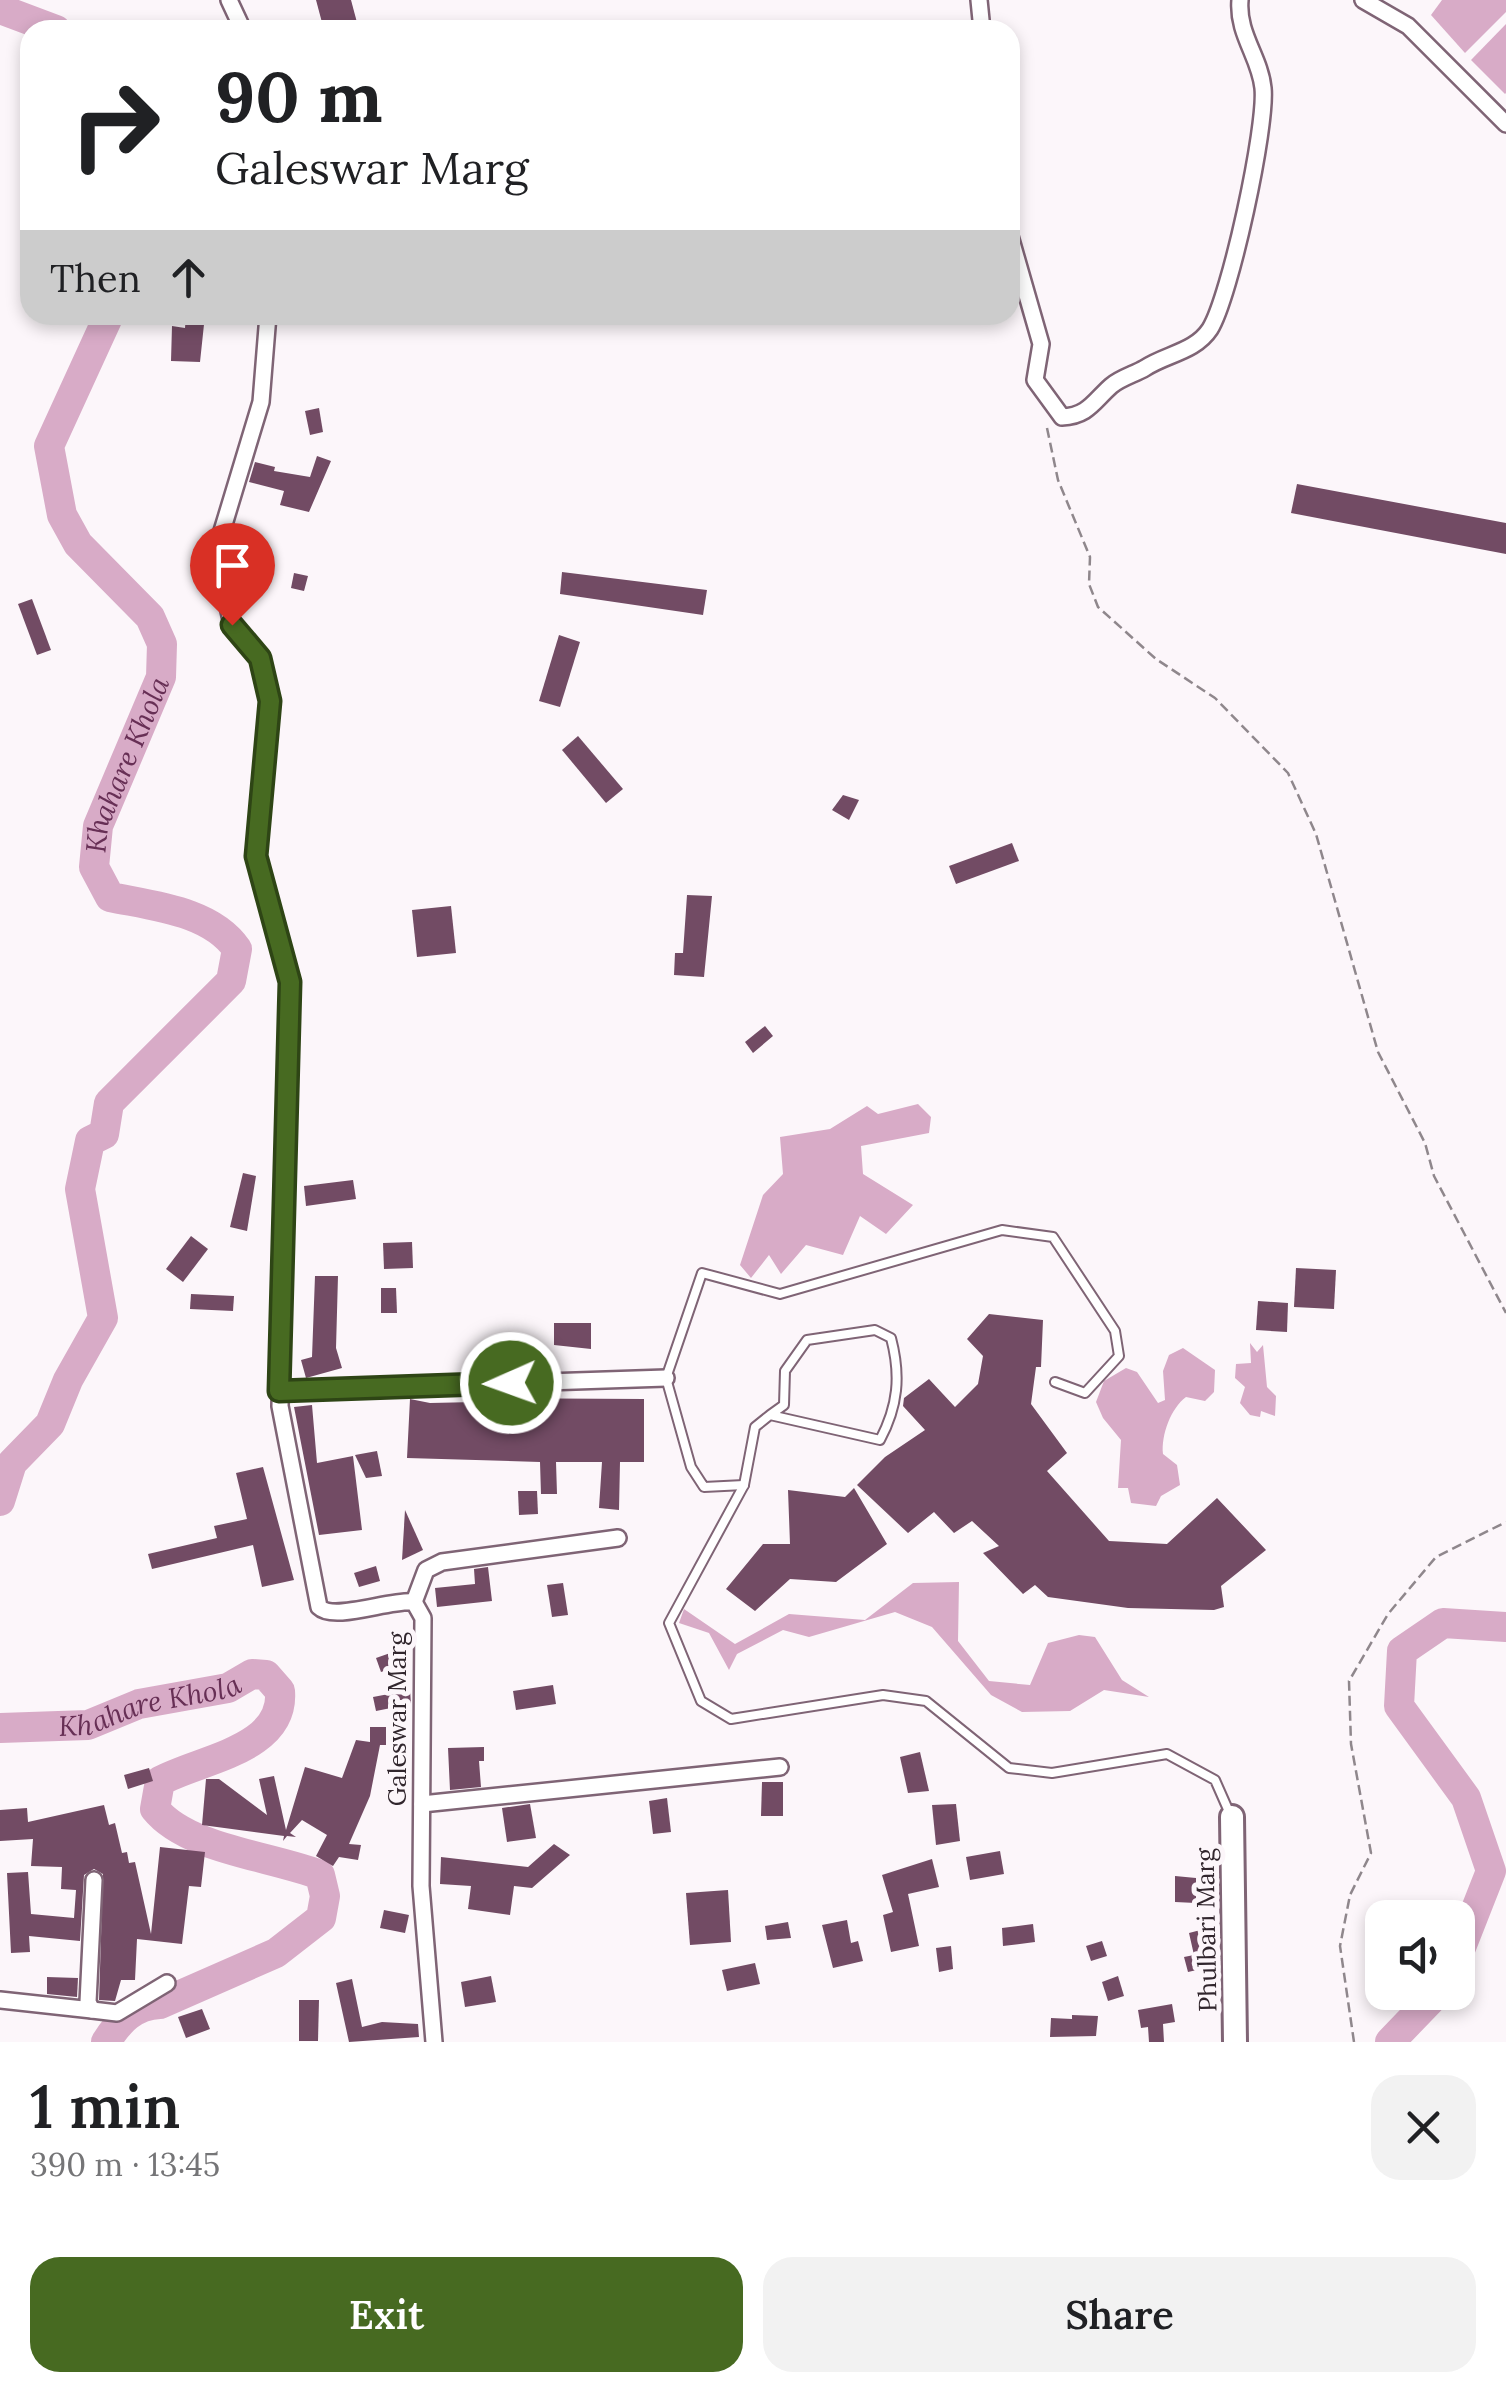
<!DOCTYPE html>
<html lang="en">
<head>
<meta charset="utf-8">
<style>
  :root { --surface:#fff; --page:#f2f2f2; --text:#202124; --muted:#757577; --accent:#476a21 }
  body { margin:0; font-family:Lora,serif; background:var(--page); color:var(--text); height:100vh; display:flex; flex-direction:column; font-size:38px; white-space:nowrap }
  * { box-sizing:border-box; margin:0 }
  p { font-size:32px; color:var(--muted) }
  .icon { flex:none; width:55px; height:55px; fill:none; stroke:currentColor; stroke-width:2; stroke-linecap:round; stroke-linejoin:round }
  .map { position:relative; height:2042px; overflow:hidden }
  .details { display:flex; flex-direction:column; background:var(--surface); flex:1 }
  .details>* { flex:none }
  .hud { position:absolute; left:20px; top:20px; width:1000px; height:305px; border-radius:30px; box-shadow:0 5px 15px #0003; background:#fff; color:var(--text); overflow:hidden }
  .buttons { position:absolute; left:1365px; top:1900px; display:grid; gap:20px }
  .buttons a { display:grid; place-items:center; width:110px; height:110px; border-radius:20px; background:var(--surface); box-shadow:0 5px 15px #0003; font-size:50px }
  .pin { position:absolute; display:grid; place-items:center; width:85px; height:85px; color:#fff; margin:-102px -42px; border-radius:50% 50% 50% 0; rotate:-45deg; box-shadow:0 0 10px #0007 }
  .pin .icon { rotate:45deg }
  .me { position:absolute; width:110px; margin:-55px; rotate:268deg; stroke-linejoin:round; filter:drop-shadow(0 0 8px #0008) }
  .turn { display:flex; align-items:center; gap:35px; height:210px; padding:0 30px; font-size:45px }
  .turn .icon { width:130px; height:130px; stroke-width:2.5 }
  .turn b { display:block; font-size:70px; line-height:85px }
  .then { display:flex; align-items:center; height:95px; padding:0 30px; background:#0003; gap:20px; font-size:38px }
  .round { display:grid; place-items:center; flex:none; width:105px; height:105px; border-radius:30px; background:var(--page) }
  .overview { display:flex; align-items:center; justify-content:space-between; height:170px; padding:0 30px }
  h1 { font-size:60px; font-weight:600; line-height:75px }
  .primary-button { display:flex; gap:20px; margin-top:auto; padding:20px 30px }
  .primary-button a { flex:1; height:115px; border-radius:30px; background:var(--accent); color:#fff; font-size:40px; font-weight:600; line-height:115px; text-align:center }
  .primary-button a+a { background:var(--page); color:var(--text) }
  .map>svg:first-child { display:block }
</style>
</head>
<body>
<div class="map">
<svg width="1506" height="2042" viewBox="0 0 1506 2042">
  <rect width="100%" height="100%" fill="#fcf6fa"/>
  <g fill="#d8abc7">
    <path d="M1442 0H1506V12L1465 53 1431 15Z"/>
    <path d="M1506 24V93L1505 94 1471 60Z"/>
    <path d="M918 1104 931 1117 929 1133 861 1146 863 1174 913 1205 886 1234 860 1216 843 1255 806 1245 781 1274 769 1255 751 1278 740 1265 763 1195 783 1174 780 1137 830 1129 867 1106 878 1114Z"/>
    <path d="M1250 1343 1257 1352 1263 1345 1267 1387 1276 1396 1275 1416 1261 1411 1260 1417 1250 1415 1240 1403 1245 1387 1235 1378 1236 1364 1251 1363Z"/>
    <path d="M1183 1348 1215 1370 1214 1392 1205 1401 1186 1397C1171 1408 1161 1435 1163 1454L1177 1465 1180 1485 1161 1496 1156 1506 1131 1503 1128 1488H1118L1121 1440 1103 1418 1096 1402 1104 1381 1126 1368 1137 1372 1158 1403 1165 1400 1163 1371 1169 1355Z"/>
    <path d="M959 1582 958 1641 989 1681 1030 1685 1048 1643 1079 1635 1095 1637 1122 1680 1149 1697 1104 1690 1070 1711 1022 1712 991 1695 932 1627 895 1612 809 1637 783 1630 737 1654 729 1670 709 1633 679 1623 684 1609 735 1644 789 1614 865 1620 913 1583Z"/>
  </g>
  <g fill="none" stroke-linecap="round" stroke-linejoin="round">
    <g stroke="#d8abc7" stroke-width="30">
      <path d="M0 9 56 30"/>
      <path id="s1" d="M0 1501 12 1463 50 1424 68 1380 103 1318 80 1189 90 1141 104 1134 109 1103 231 981 237 949C211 911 153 906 110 897L94 867 98 826 161 677 162 644 150 617 78 544 62 515 49 446 109 315"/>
      <path id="s2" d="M0 1728 88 1725 139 1704 228 1688 252 1674 266 1675 280 1691C285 1750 200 1759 160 1781L155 1809C187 1849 271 1856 320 1875L325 1896 321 1918 276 1953 160 2004C134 2005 119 2021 106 2042"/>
      <path d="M1458 1955 1491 1871 1466 1798 1399 1706 1402 1651 1443 1623 1506 1627"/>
      <path d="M1390 2042 1438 1992"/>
    </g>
  </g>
  <g fill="#724b64">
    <path d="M316 0H351L359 30H324Z"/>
    <path d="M186 315H205L200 362 171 361 172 326 185 328Z"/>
    <path d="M319 408 323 432 310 435 305 411Z"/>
    <path d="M317 456 331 461 309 512 280 505 284 491 249 482 255 462 275 467 274 471 310 477Z"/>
    <path d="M1297 484 1506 523V554L1291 513Z"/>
    <path d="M562 572 707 590 703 615 560 594Z"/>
    <path d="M294 573 308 576 304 591 291 588Z"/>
    <path d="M32 599 51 650 37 655 18 604Z"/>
    <path d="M559 635 580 642 560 707 539 701Z"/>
    <path d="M578 736 623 789 606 803 562 750Z"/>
    <path d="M843 795 859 800 849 820 832 810Z"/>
    <path d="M1012 843 1019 861 956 884 949 866Z"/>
    <path d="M687 895 712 896 704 977 674 975 675 953H683Z"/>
    <path d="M451 906 456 953 417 957 412 910Z"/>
    <path d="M765 1026 773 1036 753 1053 745 1042Z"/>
    <path d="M243 1173 256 1176 247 1231 230 1227Z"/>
    <path d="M353 1180 356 1199 306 1206 304 1186Z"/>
    <path d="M191 1236 208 1249 183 1282 166 1269Z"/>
    <path d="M412 1242 413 1268 384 1269 383 1243Z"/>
    <path d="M1296 1268 1336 1270 1334 1309 1294 1307Z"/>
    <path d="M315 1276H338L336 1348 342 1368 306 1378 301 1360 312 1357Z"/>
    <path d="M381 1288H396L397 1313H381Z"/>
    <path d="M191 1294 234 1296 233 1311 190 1309Z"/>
    <path d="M1258 1301 1288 1303 1287 1332 1256 1330Z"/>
    <path d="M989 1314 1043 1320 1041 1367H1036L1031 1404 1067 1453 1047 1471 1109 1541 1167 1544 1217 1498 1266 1550 1221 1586 1224 1607 1214 1610 1128 1608 1048 1597 1035 1585 1023 1594 983 1553 999 1546 972 1521 954 1533 934 1512 908 1533 857 1485 885 1457 925 1430 903 1406 904 1398 929 1379 955 1407 978 1384 983 1356 967 1339Z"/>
    <path d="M554 1323H591V1349L554 1345Z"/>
    <path d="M476 1398 644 1399V1462H620L619 1510 599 1508 602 1462H556L557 1494H541L540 1462 407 1458 410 1399 430 1403 476 1402Z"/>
    <path d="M312 1405 317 1463 353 1456 362 1530 319 1535 294 1407Z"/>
    <path d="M377 1451 382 1476 366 1478 355 1455Z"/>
    <path d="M263 1467 294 1580 262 1587 253 1545 152 1569 148 1554 217 1538 214 1526 247 1519 236 1473Z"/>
    <path d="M854 1488 887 1544 836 1582 790 1579 755 1611 726 1589 763 1544H790L788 1490 845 1497Z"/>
    <path d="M518 1491H537L538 1514 519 1515Z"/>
    <path d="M405 1510 423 1550 402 1560Z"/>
    <path d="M376 1566 380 1581 359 1587 354 1573Z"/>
    <path d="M488 1567 492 1601 437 1607 435 1588 475 1584 474 1569Z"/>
    <path d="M563 1583 568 1615 552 1617 547 1585Z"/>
    <path d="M396 1651 401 1665 381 1672 376 1658Z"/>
    <path d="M553 1685 556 1704 516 1710 513 1691Z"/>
    <path d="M410 1690 411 1704 376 1711 373 1697Z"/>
    <path d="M370 1727H386V1745H380L370 1796 349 1844 361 1845 358 1860 339 1857 333 1866 316 1856 327 1835 302 1820 290 1833 296 1837 287 1836 283 1841 284 1836 202 1825 206 1779H219L267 1815 259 1779 274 1776 286 1830 305 1767 342 1778 356 1740 370 1742Z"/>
    <path d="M484 1747V1761H479L481 1787 450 1790 448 1748Z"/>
    <path d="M920 1752 929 1791 908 1793 900 1757Z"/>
    <path d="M149 1768 153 1781 128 1789 124 1775Z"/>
    <path d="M762 1782H783V1816H761Z"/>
    <path d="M667 1798 671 1832 653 1834 649 1801Z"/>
    <path d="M530 1804 536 1838 507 1842 502 1808Z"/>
    <path d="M956 1804 960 1841 936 1845 932 1805Z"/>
    <path d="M104 1805 109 1825 115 1823 122 1853 127 1852 129 1863 135 1862 151 1934 160 1847 205 1852 201 1887 189 1886 182 1944 137 1939 135 1980H121L115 2001 99 2000 103 1874 94 1869 84 1875 80 1941 29 1936 30 1952 11 1953 7 1873 28 1872 31 1914 74 1918 76 1890 61 1889 62 1867 31 1866 33 1839 0 1841V1810L27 1808 28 1822Z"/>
    <path d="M554 1844 570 1855 532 1888 514 1886 510 1915 468 1909 471 1886 440 1884 441 1857 528 1867Z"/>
    <path d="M1000 1851 1004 1874 970 1880 966 1857Z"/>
    <path d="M932 1859 939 1887 908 1894 919 1946 891 1952 883 1915 893 1912 882 1875Z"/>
    <path d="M1175 1876 1196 1878V1903L1175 1902Z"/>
    <path d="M728 1890 731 1942 690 1945 686 1893Z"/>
    <path d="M384 1910 409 1915 405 1933 380 1928Z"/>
    <path d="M847 1920 851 1943 858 1941 863 1961 833 1968 822 1925Z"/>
    <path d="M788 1922 791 1938 767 1940 765 1926Z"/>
    <path d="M1033 1924 1035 1942 1003 1946 1002 1928Z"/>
    <path d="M1212 1927 1219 1965 1188 1972 1184 1957 1194 1955 1189 1933Z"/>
    <path d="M1102 1941 1107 1956 1091 1961 1086 1946Z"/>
    <path d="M951 1946 953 1969 939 1972 936 1948Z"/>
    <path d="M755 1963 760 1984 727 1991 722 1970Z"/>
    <path d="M491 1976 496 2002 465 2007 461 1982Z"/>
    <path d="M1118 1976 1124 1996 1108 2001 1102 1982Z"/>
    <path d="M47 1977 78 1978 77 1997 47 1994Z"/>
    <path d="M352 1979 362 2027 382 2022 418 2024 419 2037 349 2042 336 1983Z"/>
    <path d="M299 2000H319L318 2041H299Z"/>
    <path d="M1172 2004 1175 2022 1163 2024 1164 2042H1149L1148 2027 1141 2028 1138 2010Z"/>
    <path d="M202 2009 210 2029 186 2038 178 2017Z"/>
    <path d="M1072 2015 1098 2016 1096 2036 1050 2037 1051 2018 1072 2019Z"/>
  </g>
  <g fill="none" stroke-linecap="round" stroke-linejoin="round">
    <defs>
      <g id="service">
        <path d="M770 1415 784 1405 785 1371 807 1340 875 1330 891 1338C901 1376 898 1406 880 1440L770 1415 755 1427 744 1485 669 1623 701 1701 731 1719 883 1695 926 1701 1009 1768 1052 1773 1167 1754 1215 1780 1230 1814"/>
        <path d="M744 1485 704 1487 691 1467 666 1378 702 1273 780 1294 1002 1230 1053 1237 1115 1331 1119 1356 1085 1393 1055 1382"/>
      </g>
      <g id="minor">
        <path d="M229 0 243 30"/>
        <path d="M979 0 982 30"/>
        <path d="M1363 0 1408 26 1506 124"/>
        <path d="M1010 236 1041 344 1035 380 1062 417C1088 416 1094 401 1111 386 1120 378 1135 374 1145 368 1166 354 1195 352 1210 329 1230 297 1267 126 1263 88 1260 57 1237 34 1240 0"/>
        <path d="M268 315 261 402 216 551 232 625 260 658 270 701 257 856 291 982 280 1406 319 1607C334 1622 391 1599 414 1602L423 1618 421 1886 434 2042"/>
        <path d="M279 1391 666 1378"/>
        <path d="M414 1602 426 1570 442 1562 618 1538"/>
        <path d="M422 1804 780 1767"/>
        <path d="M0 2000 92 2010 88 2002 94 1880"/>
        <path d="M92 2010 117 2013 167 1983"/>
      </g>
      <path id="secondary" d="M1232 1817 1235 2042"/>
    </defs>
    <use href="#service" stroke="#7f6475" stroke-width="12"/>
    <use href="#minor" stroke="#7f6475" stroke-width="20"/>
    <use href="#secondary" stroke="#7f6475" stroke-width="28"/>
    <g stroke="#8f878c" stroke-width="2.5" stroke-dasharray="10 5" stroke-linecap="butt">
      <path d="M1047 428 1058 480 1090 557 1089 584 1098 607 1156 659 1215 698 1288 773 1316 834 1378 1052 1425 1143 1434 1176 1506 1313"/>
      <path d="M1354 2042 1340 1946 1350 1895 1371 1853 1351 1744 1349 1681 1388 1614 1436 1557 1506 1522"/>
    </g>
    <use href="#service" stroke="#fff" stroke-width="8"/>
    <use href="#minor" stroke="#fff" stroke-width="15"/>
    <use href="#secondary" stroke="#fff" stroke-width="22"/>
  </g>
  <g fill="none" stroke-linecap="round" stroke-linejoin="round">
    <defs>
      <path id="route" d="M232 625 260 658 270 701 256 856 290 982 279 1391 511 1383"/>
    </defs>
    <use href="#route" stroke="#2e4515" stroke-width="25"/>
    <use href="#route" stroke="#476a21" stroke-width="18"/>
  </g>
  <g text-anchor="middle" stroke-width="10" stroke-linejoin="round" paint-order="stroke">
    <g font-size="25" fill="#31262d" stroke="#fcf6fa">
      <text transform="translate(397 1719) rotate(-90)" y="9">Galeswar Marg</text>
      <text transform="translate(1206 1930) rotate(-91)" y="9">Phulbari Marg</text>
    </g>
    <g font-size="28" font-style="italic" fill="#672f55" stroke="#fcf6fa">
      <text dy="10" stroke="none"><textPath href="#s1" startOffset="928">Khahare Khola</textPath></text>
      <text dy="10" stroke="none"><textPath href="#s2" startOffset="152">Khahare Khola</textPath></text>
    </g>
  </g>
</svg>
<div class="buttons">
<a><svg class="icon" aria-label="sound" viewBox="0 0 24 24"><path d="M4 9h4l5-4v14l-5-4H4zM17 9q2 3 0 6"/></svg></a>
</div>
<div class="pin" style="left:232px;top:625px;background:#d93025"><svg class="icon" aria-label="arrive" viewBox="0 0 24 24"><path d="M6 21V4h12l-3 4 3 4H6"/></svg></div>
<svg class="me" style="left:511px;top:1383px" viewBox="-20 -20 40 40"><circle r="17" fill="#476a21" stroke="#fff" stroke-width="3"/><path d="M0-11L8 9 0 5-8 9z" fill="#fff"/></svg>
<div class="hud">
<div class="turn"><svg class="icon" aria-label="right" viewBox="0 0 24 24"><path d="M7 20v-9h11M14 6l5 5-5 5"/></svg><div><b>90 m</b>Galeswar Marg</div></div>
<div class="then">Then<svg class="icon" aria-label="ahead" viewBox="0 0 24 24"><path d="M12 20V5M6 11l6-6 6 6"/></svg></div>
</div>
</div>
<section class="details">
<div class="overview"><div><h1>1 min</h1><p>390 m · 13:45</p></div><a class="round"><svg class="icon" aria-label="close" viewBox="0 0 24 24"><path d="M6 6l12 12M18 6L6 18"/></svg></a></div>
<div class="primary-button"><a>Exit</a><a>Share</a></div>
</section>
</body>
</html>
